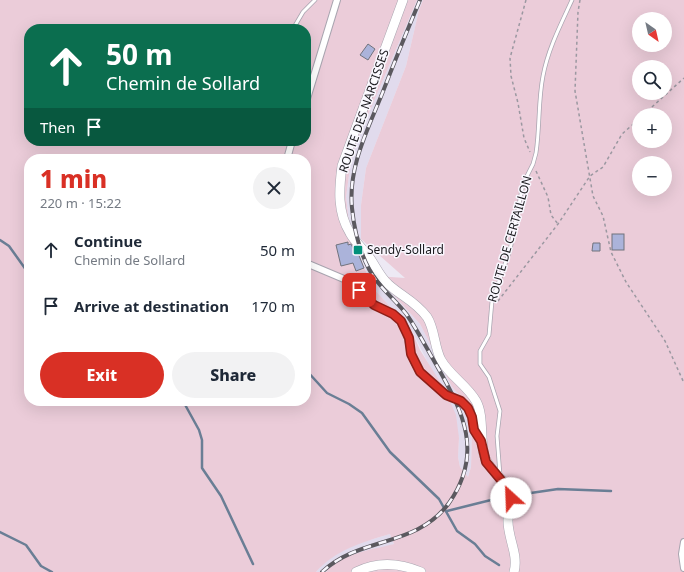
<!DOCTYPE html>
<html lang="en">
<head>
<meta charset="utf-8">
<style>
  :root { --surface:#fff; --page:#f2f2f3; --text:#1f2937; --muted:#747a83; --accent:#d93025 }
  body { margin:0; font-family:"Noto Sans",sans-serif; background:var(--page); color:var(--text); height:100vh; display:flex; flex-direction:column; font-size:15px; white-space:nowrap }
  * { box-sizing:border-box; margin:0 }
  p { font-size:13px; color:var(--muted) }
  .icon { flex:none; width:22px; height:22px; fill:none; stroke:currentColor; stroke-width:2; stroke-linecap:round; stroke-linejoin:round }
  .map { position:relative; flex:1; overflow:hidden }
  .side { position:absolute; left:24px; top:154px; width:287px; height:252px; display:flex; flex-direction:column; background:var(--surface); border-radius:16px; box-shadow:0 4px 16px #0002 }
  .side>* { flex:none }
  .hud { position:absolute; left:24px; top:24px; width:287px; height:122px; border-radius:16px; box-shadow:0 4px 16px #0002; background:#0b6e4f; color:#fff; overflow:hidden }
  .needle { width:26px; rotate:146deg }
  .tools { position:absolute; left:632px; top:12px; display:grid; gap:8px }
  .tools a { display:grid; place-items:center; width:40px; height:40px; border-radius:50%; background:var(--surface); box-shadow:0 4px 16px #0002; font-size:20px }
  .pin { position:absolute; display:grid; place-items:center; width:34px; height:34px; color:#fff; margin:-17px; border-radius:8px; box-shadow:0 2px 6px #0006 }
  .me { position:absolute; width:44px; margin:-22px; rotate:335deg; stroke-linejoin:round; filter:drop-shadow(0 0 3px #0008) }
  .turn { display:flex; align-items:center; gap:14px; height:84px; padding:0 16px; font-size:18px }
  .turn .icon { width:52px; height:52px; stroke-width:2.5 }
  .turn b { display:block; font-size:28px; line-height:34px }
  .then { display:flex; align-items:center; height:38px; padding:0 16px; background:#0003; gap:8px; font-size:15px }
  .round { display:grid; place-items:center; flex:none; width:42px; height:42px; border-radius:21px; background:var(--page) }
  .overview { display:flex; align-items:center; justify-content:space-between; height:68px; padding:0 16px }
  h1 { font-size:24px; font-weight:800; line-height:30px; color:var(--accent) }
  .primary-button { display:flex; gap:8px; margin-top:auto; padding:8px 16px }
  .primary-button a { flex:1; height:46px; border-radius:24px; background:var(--accent); color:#fff; font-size:16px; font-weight:800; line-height:46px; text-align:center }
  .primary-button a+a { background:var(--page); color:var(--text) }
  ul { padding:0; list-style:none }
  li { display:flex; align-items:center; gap:12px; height:56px; padding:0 16px }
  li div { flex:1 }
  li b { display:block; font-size:15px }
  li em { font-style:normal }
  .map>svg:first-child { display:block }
</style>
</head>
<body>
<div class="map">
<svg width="684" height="572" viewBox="0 0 684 572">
  <rect width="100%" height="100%" fill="#ede9f4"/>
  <g fill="#e1dbed">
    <path d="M417 0H423L419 10 406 66 366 168 361 205V239L368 262 390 292 420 324 452 387 460 396 472 433 471 467 468 477 460 467 458 457 459 438 431 369 411 329 372 287 349 223 346 197 351 161 357 141Z"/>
    <path d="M390 534 394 544 330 568 326 572H316L324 563 338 553 356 544Z"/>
  </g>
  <path fill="#ebccd9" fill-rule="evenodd" d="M0 0H417L357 141 351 161 346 197 349 223 356 246 372 287 411 329 420 350 444 388 456 415 459 438 458 457 460 467 468 477 471 467 472 433 460 396 452 387 420 324 376 276 405 278 361 239V205L366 168 406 66 419 10 423 0H684V572H326C342 553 371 550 394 544L390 534C363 542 335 550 316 572H0ZM639 19H665V45H639ZM29 29H306V141H29ZM639 67H665V93H639ZM639 115H665V141H639ZM29 159H306V401H29ZM639 163H665V189H639Z"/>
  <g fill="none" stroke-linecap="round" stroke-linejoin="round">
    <g stroke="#6a7e95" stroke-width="2.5">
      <path d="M0 240 9 246 29 274"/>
      <path d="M306 370 327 393 349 404 362 413 390 452 439 499 457 531 475 544 485 556 499 565"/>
      <path d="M183 401 199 430 202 440V468L221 496 253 564"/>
      <path d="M517 495 558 489 611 491"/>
      <path d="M447 511 503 497"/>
      <path d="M0 532 26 545 41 566 52 572"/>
    </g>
  </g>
  <g fill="#abb3da" stroke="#71737d">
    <path d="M368 44 375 49 368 60 360 55Z"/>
    <rect x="612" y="234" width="12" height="16"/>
    <path d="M348 242V245L351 244 353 248 355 254 358 253 364 268 356 271 353 263 341 266 336 245Z"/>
    <path d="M593 243H600V251H592Z"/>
  </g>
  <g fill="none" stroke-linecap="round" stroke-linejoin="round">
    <defs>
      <g id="lane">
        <path d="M293 29 303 12 315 0"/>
        <path d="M500 475 497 436 500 411 489 377 480 364V351L489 335 492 301 510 250 523 184 533 164 536 153C540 127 538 101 543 76 548 49 561 24 572 0"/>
      </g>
      <g id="street">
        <path d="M306 102 337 0"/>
        <path d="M287 159 292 141"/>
        <path d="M306 263 351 282 374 305 393 314 401 321 406 329 411 354 415 363 420 372 446 395 461 401 467 408 472 417 475 430 481 441"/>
        <path d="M684 542 682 554 684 568"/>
      </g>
      <g id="secondary">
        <path d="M403 0 342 166C339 189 337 212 350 233 355 242 363 249 369 257 375 265 380 277 388 284 402 297 414 300 427 317 435 329 434 347 441 360 450 376 467 385 476 401 484 415 480 438 484 455 488 469 502 476 508 489 513 499 509 508 508 519 507 537 519 554 514 572"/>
        <path d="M356 572C378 561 400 563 421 572"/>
      </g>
    </defs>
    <use href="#lane" stroke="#a9a5b0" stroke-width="4.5"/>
    <use href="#street" stroke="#a9a5b0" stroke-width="8"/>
    <use href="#secondary" stroke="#a9a5b0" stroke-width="10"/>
    <g stroke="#9b98a1" stroke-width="1.5" stroke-dasharray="3 3" stroke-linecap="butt">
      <path d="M526 0 510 58 511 76 518 103 524 138 530 152"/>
      <path d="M580 0 578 12 575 91 593 196 603 216 611 252 626 282 665 341 684 383"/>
      <path d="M643 115 684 78"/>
      <path d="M536 171 548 197 551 215 558 224"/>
      <path d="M498 301 558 224 590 176 603 167 622 134 639 119"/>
    </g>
    <use href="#lane" stroke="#fff" stroke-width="3"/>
    <use href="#street" stroke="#fff" stroke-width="6"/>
    <use href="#secondary" stroke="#fff" stroke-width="9"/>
    <defs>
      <path id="rail" d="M322 572C360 536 416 548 449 503 484 453 463 412 437 366 427 349 418 331 407 315 395 299 378 287 369 269 359 250 354 229 352 208 348 168 367 131 382 94 394 63 407 31 420 0"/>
    </defs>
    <use href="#rail" stroke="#5b595f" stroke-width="4"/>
    <use href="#rail" stroke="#f9f7fe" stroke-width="2.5" stroke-dasharray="8" stroke-linecap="butt"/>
  </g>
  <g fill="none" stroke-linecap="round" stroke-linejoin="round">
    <defs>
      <path id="route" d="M359 290 374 305 393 314 401 321 409 338 411 354 420 372 446 395 461 401 468 408 472 417 474 430 481 441 486 462 506 486 511 498"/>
    </defs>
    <use href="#route" stroke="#8d1f18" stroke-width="10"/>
    <use href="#route" stroke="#d93025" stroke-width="7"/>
  </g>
  <rect fill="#03907b" stroke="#f9f7fe" stroke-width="1.5" x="353" y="245" width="10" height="10" rx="2"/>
  <g text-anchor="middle" stroke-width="3" stroke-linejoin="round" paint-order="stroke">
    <g font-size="12" fill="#1a191d" stroke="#f9f7fe">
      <text transform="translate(364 111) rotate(-71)" y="4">ROUTE DES NARCISSES</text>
      <text transform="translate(510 239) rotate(-74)" y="4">ROUTE DE CERTAILLON</text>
    </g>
    <g font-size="12" fill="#1a191d" stroke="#f9f7fe" text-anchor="start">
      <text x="367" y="254">Sendy-Sollard</text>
    </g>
  </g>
</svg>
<div class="tools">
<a><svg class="needle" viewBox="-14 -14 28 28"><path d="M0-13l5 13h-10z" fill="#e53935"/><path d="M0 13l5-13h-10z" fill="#747a83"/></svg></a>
<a><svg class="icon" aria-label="search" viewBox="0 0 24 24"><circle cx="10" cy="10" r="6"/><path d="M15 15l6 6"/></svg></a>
<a>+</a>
<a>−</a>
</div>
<div class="pin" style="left:359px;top:290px;background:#d93025"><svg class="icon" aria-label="arrive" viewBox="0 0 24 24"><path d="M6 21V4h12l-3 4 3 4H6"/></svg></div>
<svg class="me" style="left:511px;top:498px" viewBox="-20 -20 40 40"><circle r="19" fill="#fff"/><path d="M0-13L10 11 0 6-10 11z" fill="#d93025"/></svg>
<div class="hud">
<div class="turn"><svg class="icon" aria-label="ahead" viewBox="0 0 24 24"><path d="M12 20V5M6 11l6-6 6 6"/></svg><div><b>50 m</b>Chemin de Sollard</div></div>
<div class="then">Then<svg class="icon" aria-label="arrive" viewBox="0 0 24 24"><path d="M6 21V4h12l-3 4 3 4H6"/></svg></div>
</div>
<section class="side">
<div class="overview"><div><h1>1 min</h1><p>220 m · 15:22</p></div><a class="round"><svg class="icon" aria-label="close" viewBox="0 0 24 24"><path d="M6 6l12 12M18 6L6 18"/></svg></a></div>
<ul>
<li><svg class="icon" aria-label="ahead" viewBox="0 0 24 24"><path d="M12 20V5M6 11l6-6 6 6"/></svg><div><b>Continue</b><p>Chemin de Sollard</p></div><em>50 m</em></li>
<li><svg class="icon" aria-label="arrive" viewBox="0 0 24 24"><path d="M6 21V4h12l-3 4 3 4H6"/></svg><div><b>Arrive at destination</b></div><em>170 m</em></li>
</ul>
<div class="primary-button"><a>Exit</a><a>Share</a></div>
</section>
</div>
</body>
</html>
